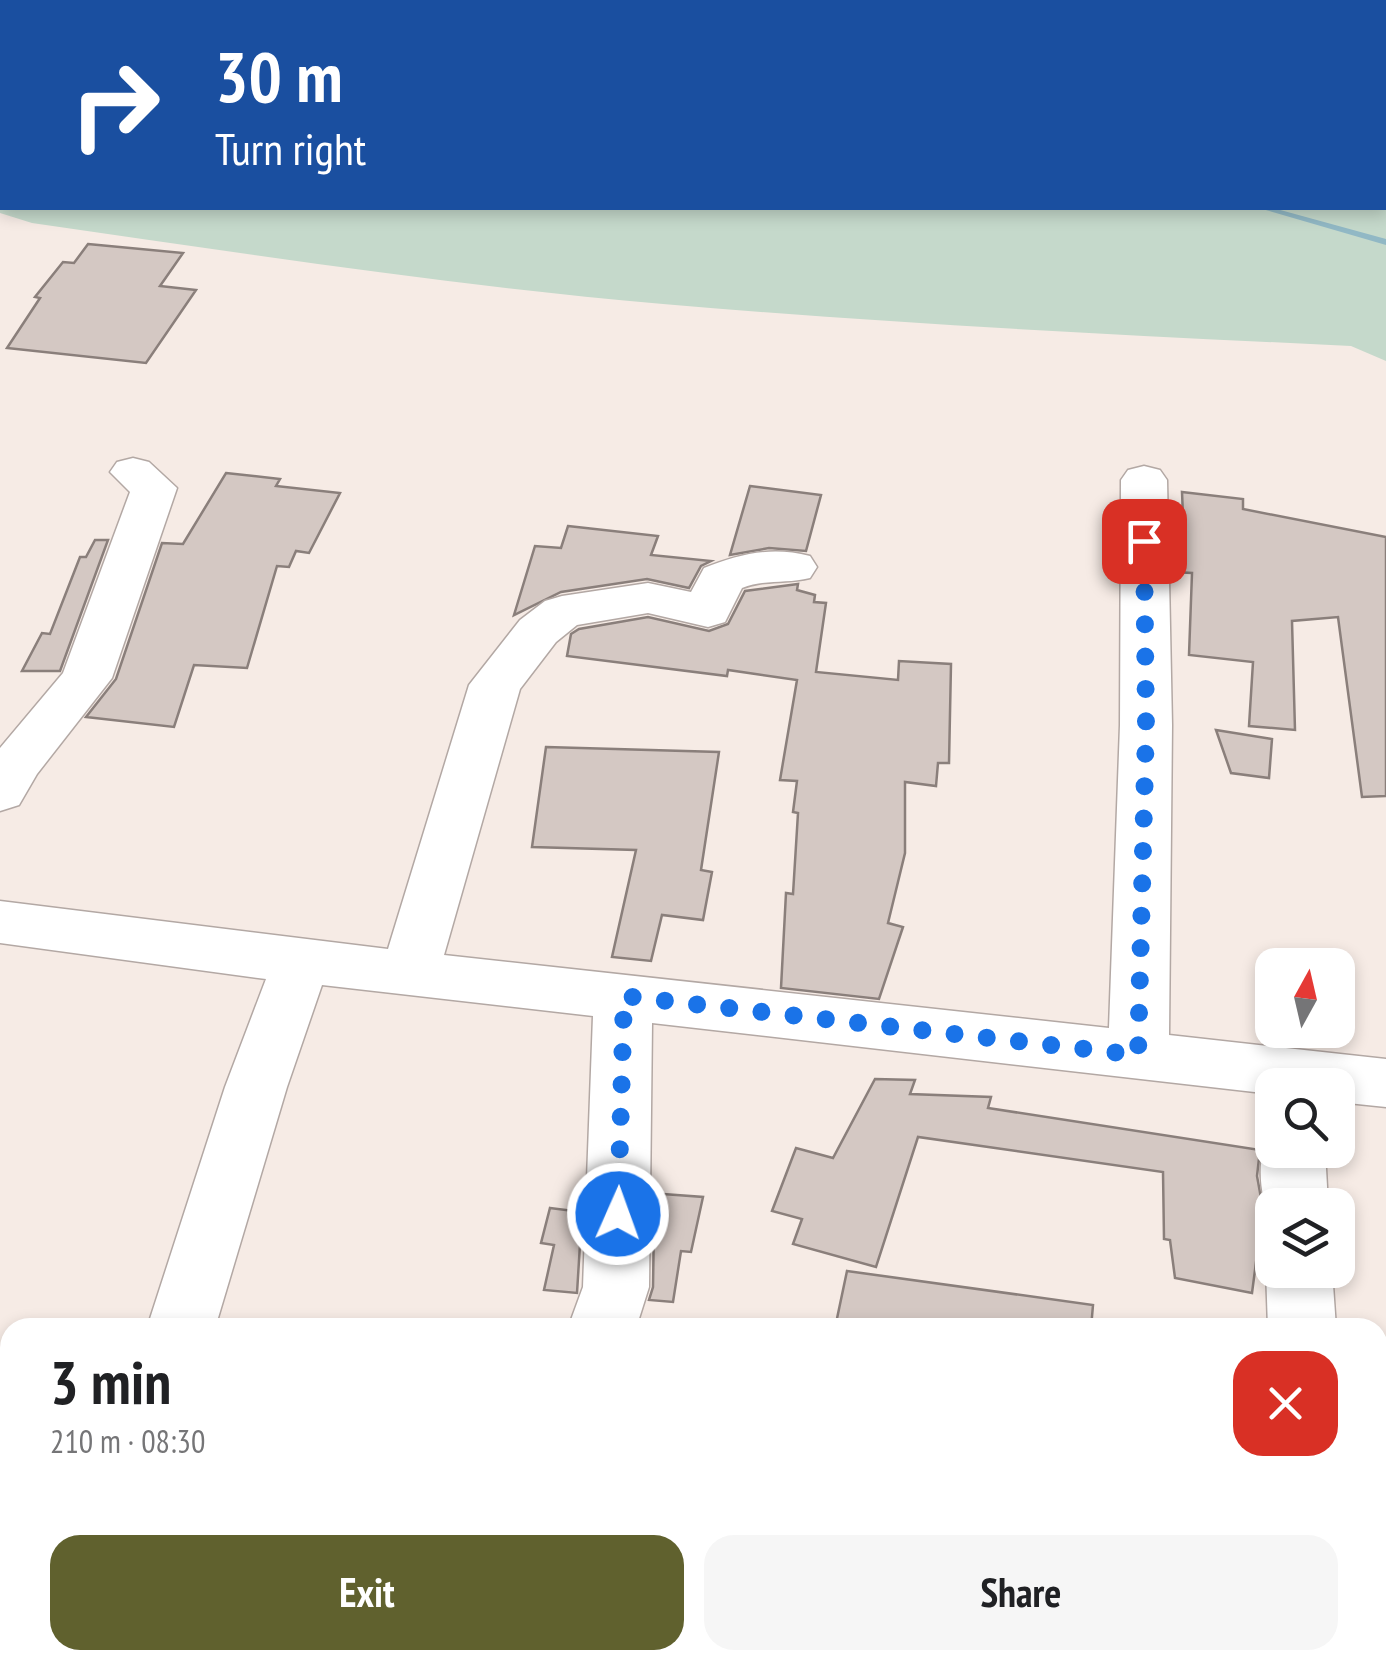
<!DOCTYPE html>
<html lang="en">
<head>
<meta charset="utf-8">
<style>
  :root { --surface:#fff; --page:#f6f6f6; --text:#202124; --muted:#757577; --accent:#60612e }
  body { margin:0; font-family:"PT Sans Narrow",sans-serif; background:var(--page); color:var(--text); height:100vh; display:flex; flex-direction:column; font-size:38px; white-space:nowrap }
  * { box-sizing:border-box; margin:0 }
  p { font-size:32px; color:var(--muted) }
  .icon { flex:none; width:55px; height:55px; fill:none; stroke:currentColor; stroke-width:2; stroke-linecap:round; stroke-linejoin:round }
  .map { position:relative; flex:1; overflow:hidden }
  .panel { position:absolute; left:0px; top:1318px; width:1388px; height:352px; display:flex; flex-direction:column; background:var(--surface); border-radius:30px 30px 0 0; box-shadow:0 5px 15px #0003 }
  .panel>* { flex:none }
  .hud { position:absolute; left:0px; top:0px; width:1388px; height:210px; box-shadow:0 5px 15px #0003; background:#1a4fa0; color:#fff; overflow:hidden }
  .needle { width:65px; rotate:8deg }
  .buttons { position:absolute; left:1255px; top:948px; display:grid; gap:20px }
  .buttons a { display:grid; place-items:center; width:100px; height:100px; border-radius:20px; background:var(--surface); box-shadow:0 5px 15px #0003; font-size:50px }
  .pin { position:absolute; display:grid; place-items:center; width:85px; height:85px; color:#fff; margin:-42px; border-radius:20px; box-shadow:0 5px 15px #0006 }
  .me { position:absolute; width:110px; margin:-55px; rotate:2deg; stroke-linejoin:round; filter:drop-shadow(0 0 8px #0008) }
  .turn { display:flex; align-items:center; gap:35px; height:210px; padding:0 50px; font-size:45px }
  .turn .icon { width:130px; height:130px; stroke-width:2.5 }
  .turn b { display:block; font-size:70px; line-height:85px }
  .round { display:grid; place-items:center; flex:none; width:105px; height:105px; border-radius:30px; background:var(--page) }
  .head { display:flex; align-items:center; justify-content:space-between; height:170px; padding:0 50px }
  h1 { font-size:60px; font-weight:600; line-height:75px }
  .action { display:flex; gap:20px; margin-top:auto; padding:20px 50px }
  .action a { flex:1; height:115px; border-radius:30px; background:var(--accent); color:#fff; font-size:40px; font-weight:600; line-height:115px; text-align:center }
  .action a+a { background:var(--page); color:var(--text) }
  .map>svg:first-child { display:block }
</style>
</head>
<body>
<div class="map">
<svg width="1386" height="1668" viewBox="0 0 1386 1668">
  <rect width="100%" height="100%" fill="#f6ebe5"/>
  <path fill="#c5d9cb" d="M0 49 2 208H1381L1386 210V361L1351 346C1121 335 892 324 663 304 452 286 242 253 32 223L0 213Z"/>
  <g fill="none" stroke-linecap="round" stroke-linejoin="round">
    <g fill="#91b8c5" fill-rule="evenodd">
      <rect x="0" y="79" width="2" height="6"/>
      <path d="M1259 208H1273L1386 239V245Z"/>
    </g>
  </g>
  <g fill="#d4c8c3" stroke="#8a7f7b" stroke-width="2.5">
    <path d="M88 244 183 253 160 286 196 290 146 363 7 348 40 298 35 297 63 262 74 263Z"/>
    <path d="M226 473 280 479 276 486 340 493 309 553 296 551 289 567 277 566 247 668 194 665 174 727 86 717 116 679 162 543 183 544Z"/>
    <path d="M750 486 821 495 806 551 769 548 730 555Z"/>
    <path d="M1182 492 1243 499V509L1386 537V796L1362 797 1338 617 1292 621 1295 730 1249 726 1253 662 1189 655 1192 573 1173 572 1171 515 1183 516Z"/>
    <path d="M568 526 658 536 651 555 711 561 701 566 689 588 647 579 561 592 514 615 535 546 561 548Z"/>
    <path d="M95 540H108L60 671H22L42 633 50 634 80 557H86Z"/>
    <path d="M798 584 797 590 815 595 814 602 826 603 816 672 898 680 899 661 951 664 949 763H938L936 786 905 782V853L888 923 903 927 879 999 781 988 786 893 793 894 798 813 793 812 797 781 780 780 797 680 728 670 727 676 567 656 571 634 579 629 648 617 709 631 728 624 745 591Z"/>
    <path d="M1216 730 1272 739 1269 778 1231 773Z"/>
    <path d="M546 747 719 752 701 870 712 872 703 920 662 915 651 961 612 957 636 850 532 847Z"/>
    <path d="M875 1079 915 1080 910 1094 991 1097 988 1108 1260 1150 1257 1176 1263 1209 1252 1293 1175 1278 1170 1240 1164 1239 1163 1172 918 1137 876 1267 793 1244 802 1219 772 1211 796 1148 833 1158Z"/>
    <path d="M663 1194 703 1197 691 1252 681 1251 673 1302 649 1300 653 1287 654 1222Z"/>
    <path d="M550 1208 582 1212 577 1293 544 1290 554 1245 541 1243Z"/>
    <path d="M847 1271 1093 1305 1091 1328H835Z"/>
  </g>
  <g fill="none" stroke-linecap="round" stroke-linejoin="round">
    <defs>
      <g id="minor">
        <path d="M133 458 149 462 177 488 112 678 37 774 19 805 0 811V748L63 673 130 492 110 472 117 462Z"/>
        <path d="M1144 466 1160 470 1167 480 1172 725 1169 1035 1386 1059V1107L1338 1102V1085H1272V1094L652 1023 649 1287 636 1328H568L583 1287 593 1016 322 985 287 1087 215 1328H147L225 1087 266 979 0 943V901L388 949 469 685 520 620 545 601 562 596 648 583 691 592 704 568C740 554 771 546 810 556L817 567 810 578C786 584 764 579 742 588L725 622 708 627 648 613 577 625 556 642 520 689 444 955 1109 1028 1120 725 1121 480 1128 470Z"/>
        <path d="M1272 1131V1150H1325L1328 1205H1272V1223C1259 1196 1255 1155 1272 1131Z"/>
        <path d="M1272 1256V1270H1332L1336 1328H1268L1266 1270Z"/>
        <path d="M43 1660H119L117 1668H41Z"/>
        <path d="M457 1660H533L532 1668H456Z"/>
        <rect x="1280" y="1660" width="76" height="8"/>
      </g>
    </defs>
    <use href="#minor" stroke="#b3a8a4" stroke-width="3"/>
    <use href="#minor" fill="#fff" fill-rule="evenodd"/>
  </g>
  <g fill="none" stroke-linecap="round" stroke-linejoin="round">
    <path stroke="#1a73e8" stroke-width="18" stroke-dasharray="0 32.4" d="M618 1214 624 996 1138 1055 1146 726 1144 541"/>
  </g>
</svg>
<div class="buttons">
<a><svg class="needle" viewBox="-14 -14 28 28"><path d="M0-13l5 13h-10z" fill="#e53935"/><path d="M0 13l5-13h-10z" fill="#757577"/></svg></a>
<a><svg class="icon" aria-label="search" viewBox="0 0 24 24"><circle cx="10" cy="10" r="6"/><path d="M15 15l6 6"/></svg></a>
<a><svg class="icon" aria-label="layers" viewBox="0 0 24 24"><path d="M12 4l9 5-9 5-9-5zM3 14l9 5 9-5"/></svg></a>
</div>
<div class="pin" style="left:1144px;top:541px;background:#d93025"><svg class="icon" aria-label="arrive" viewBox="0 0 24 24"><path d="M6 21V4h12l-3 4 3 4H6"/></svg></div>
<svg class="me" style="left:618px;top:1214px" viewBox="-20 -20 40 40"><circle r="17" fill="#1a73e8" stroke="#fff" stroke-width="3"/><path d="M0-11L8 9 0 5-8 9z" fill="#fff"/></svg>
<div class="hud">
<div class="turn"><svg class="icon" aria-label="right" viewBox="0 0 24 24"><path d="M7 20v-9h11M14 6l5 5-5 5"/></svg><div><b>30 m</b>Turn right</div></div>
</div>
<section class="panel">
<div class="head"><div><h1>3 min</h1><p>210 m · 08:30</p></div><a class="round" style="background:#d93025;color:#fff"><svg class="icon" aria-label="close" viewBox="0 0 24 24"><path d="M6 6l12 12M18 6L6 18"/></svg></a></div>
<div class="action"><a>Exit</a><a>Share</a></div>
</section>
</div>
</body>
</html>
